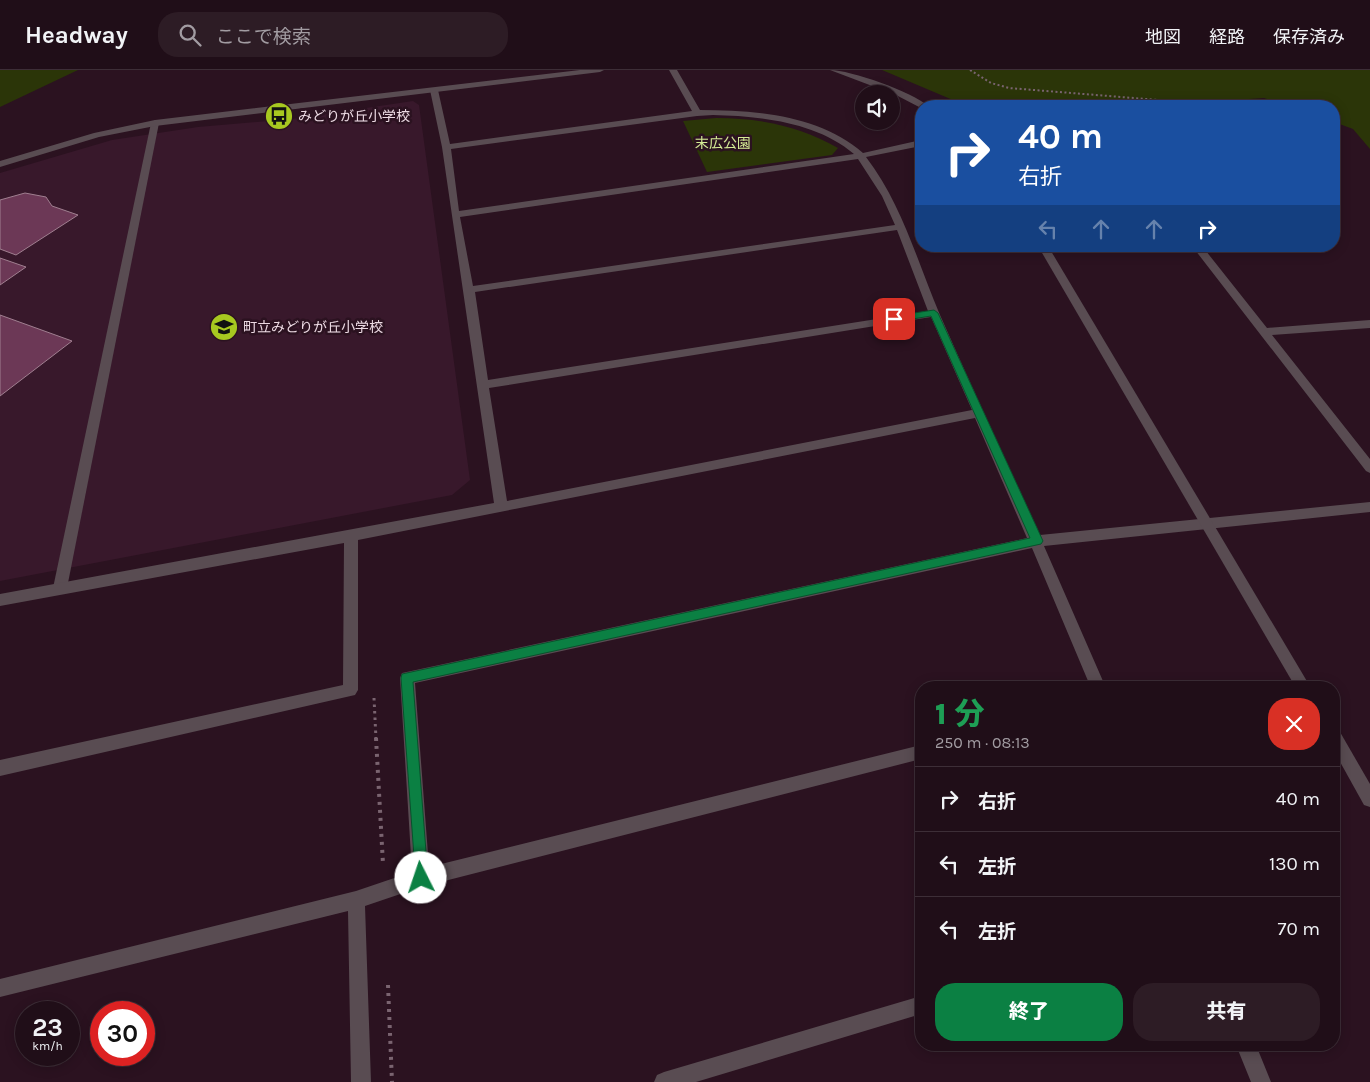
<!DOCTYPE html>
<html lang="ja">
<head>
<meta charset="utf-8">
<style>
  :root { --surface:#200e18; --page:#2d1c25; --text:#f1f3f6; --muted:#a29ca2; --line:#3d2e37; --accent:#0b8043 }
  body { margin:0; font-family:Karla,"Noto Sans JP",sans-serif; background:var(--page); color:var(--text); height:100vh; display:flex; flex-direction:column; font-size:19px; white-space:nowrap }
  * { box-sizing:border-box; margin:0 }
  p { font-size:16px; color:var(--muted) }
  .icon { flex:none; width:28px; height:28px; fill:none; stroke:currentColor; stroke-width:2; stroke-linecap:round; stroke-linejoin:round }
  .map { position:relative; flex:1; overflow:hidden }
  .sheet { position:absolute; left:915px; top:611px; width:425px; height:370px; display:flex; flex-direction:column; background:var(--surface); border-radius:20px; box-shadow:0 2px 12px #0003,0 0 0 1px var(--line) }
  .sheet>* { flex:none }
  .top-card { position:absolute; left:915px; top:30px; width:425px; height:152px; border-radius:20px; box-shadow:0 2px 12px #0003,0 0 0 1px var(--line); background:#1a4fa0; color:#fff; overflow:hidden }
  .tools { position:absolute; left:855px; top:15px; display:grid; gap:10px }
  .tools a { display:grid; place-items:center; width:45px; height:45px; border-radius:50%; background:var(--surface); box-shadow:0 2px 12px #0003,0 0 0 1px var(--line); font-size:25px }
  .speed { position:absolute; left:15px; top:931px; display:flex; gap:10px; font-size:25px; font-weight:700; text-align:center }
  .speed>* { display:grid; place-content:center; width:65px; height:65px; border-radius:50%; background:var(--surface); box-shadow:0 2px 12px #0003,0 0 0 1px var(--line); line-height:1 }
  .speed small { font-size:12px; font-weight:400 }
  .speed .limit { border:8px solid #d22; background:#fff; color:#111 }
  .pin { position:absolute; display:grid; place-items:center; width:42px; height:42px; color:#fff; margin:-21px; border-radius:10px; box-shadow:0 2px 8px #0006 }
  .me { position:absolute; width:55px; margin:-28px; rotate:356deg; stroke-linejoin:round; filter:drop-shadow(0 0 4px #0008) }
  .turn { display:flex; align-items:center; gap:18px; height:105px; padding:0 20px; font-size:22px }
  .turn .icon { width:65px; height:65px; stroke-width:2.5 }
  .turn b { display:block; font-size:35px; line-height:42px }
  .lanes { display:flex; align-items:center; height:48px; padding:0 20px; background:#0003; justify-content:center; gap:25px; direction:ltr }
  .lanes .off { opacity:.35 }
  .round { display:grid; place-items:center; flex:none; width:52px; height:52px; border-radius:20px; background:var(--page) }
  .summary { display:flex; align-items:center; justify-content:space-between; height:85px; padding:0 20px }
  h1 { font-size:30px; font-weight:800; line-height:38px; color:#1e9e55 }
  .action { display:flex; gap:10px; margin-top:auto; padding:10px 20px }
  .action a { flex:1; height:58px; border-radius:20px; background:var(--accent); color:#fff; font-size:20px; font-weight:800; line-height:58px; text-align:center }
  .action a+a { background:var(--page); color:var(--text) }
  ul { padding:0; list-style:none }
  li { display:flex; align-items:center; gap:15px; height:65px; padding:0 20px; border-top:1px solid var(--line) }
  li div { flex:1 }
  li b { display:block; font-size:19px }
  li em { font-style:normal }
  header { display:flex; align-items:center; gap:30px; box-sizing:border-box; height:70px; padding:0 25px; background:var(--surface); border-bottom:1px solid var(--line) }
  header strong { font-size:24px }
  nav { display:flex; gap:28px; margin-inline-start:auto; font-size:18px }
  .search { width:350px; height:45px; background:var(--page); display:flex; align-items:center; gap:12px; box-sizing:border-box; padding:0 18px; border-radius:20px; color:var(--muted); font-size:19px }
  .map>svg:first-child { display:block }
</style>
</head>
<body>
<header>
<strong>Headway</strong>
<div class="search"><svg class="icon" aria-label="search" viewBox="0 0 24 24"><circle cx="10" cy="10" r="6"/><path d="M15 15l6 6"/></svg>ここで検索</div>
<nav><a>地図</a><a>経路</a><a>保存済み</a></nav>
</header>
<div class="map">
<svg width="1370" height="1012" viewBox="0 0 1370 1012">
  <rect width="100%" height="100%" fill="#2b1220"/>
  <path fill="#38182b" d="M413 31 419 35 470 410 452 425 0 511V103L112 70 198 57 292 49Z"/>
  <g fill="#2b3508">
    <path d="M0 0H78L0 37Z"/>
    <path d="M882 0H1370V79L1353 59 1334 52V36H1288L1264 28 1149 36H967Z"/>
    <path d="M716 48C760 48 799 56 838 78L832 85 707 102 683 51Z"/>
  </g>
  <g fill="#6c3856" stroke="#a07f90">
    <path d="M25 123 46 127 52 136 78 145 16 185 0 179V130Z"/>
    <path d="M0 188 26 197 0 215Z"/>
    <path d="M0 245 72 271 0 326Z"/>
  </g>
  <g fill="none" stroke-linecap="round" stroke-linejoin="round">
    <path stroke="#7a6470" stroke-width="2" stroke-dasharray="2 2.5" stroke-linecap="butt" d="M970 0 991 13 1009 18 1233 36"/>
    <path stroke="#7a6470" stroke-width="3" stroke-dasharray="2.5 4" stroke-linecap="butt" d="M374 628 376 669"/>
    <g stroke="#7a6470" stroke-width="4" stroke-dasharray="3 5" stroke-linecap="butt">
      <path d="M376 668 383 794"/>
      <path d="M388 915 392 1012"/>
    </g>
    <path fill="#594c52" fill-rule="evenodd" d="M155 50 159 53 67 518 65 522H55L53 518 151 53Z"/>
    <g fill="#594c52" fill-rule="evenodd">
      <path d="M669 0H677L700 40C755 40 820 45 863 83L921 70V76L866 87C902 134 917 191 940 245 973 320 1006 391 1040 465L1370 432V442L1044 476 1106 618H1091L1032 478 415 613 429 797 921 675V689L421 817 365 836 371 1012H351L348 841 0 927V909L356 821 412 802 400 608 402 603 1027 468 975 348 358 470V620L355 625 0 706V690L343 615 344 473 0 536V524L494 433 442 77 430 20 434 18 438 20 450 74 692 41ZM713 45C760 46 817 52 854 84L459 141 451 79 697 46ZM858 89 882 126 895 155 473 216 460 147ZM897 160 928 241 488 310 475 222ZM931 247 972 340 507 431 489 318Z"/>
      <path d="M1192 176H1202L1267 258 1370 250V258L1272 265 1370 389V403L1366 401Z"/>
      <path d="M921 926V944L696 1012H654L657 1005 664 1002Z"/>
      <path d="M1236 975H1256L1271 1012H1251Z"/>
    </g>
    <g fill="#594c52" fill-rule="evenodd">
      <path d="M580 0H604L600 2 155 56 99 67 0 97V91L94 63 155 50Z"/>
      <path d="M830 0C850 0 913 22 928 36L921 38 896 25Z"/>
      <path d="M1038 176H1048L1311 618H1296Z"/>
      <path d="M1334 660 1340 662 1370 714V737L1364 735 1334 681Z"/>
    </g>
  </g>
  <path fill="#0b8043" stroke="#07532c" d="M934 240 938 243 1043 471 1041 474 413 612 428 808 426 814 421 816 416 814 401 608 402 604 1030 468 931 246 894 252 890 249 894 246Z"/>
  <defs>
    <symbol id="bus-disc" viewBox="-11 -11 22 22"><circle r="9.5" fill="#a7c820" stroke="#2b1220"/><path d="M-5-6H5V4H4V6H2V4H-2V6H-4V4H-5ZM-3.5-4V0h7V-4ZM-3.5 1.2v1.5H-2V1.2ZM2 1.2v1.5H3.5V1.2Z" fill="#111"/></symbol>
    <symbol id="school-disc" viewBox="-11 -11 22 22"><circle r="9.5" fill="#a7c820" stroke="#2b1220"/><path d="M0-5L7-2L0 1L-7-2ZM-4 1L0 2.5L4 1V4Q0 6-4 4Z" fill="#111"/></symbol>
  </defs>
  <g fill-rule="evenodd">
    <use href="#bus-disc" x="263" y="30" width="32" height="32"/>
    <use href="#school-disc" x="208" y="241" width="32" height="32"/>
  </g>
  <g text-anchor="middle" stroke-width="5" stroke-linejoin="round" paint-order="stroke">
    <g font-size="14" fill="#ecdae3" stroke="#2b1220" text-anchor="start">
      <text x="298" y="51">みどりが丘小学校</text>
      <text x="243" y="262">町立みどりが丘小学校</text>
    </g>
    <g font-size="14" fill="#d4eb95" stroke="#2b1220">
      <text x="723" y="78">末広公園</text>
    </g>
  </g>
</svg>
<div class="tools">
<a><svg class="icon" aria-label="sound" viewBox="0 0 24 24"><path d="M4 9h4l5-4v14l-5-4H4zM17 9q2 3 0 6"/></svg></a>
</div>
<div class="speed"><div>23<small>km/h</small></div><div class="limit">30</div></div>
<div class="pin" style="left:894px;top:249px;background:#d93025"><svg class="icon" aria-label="arrive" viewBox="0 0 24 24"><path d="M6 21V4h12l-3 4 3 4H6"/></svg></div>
<svg class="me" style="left:421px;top:808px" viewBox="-20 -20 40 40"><circle r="19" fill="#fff"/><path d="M0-13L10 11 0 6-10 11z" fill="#0b8043"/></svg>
<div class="top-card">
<div class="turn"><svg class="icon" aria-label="right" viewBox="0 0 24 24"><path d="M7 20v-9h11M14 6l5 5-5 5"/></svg><div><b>40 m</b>右折</div></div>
<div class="lanes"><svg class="icon off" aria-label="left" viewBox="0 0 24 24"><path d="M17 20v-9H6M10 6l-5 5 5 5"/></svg><svg class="icon off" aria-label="ahead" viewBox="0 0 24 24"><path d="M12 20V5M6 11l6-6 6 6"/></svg><svg class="icon off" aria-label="ahead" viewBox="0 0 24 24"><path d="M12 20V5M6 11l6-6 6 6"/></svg><svg class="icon" aria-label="right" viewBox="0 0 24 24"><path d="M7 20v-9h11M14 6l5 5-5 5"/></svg></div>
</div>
<section class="sheet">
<div class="summary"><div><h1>1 分</h1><p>250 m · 08:13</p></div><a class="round" style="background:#d93025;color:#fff"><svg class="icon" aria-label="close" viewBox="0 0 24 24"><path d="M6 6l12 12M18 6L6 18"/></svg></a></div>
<ul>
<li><svg class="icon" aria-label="right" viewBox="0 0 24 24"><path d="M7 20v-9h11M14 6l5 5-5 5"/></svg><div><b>右折</b></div><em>40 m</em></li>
<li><svg class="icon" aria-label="left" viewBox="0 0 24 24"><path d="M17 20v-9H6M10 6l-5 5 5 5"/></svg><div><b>左折</b></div><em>130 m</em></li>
<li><svg class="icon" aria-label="left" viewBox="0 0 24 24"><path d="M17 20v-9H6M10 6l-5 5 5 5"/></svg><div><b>左折</b></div><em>70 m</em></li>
</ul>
<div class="action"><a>終了</a><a>共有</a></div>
</section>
</div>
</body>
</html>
